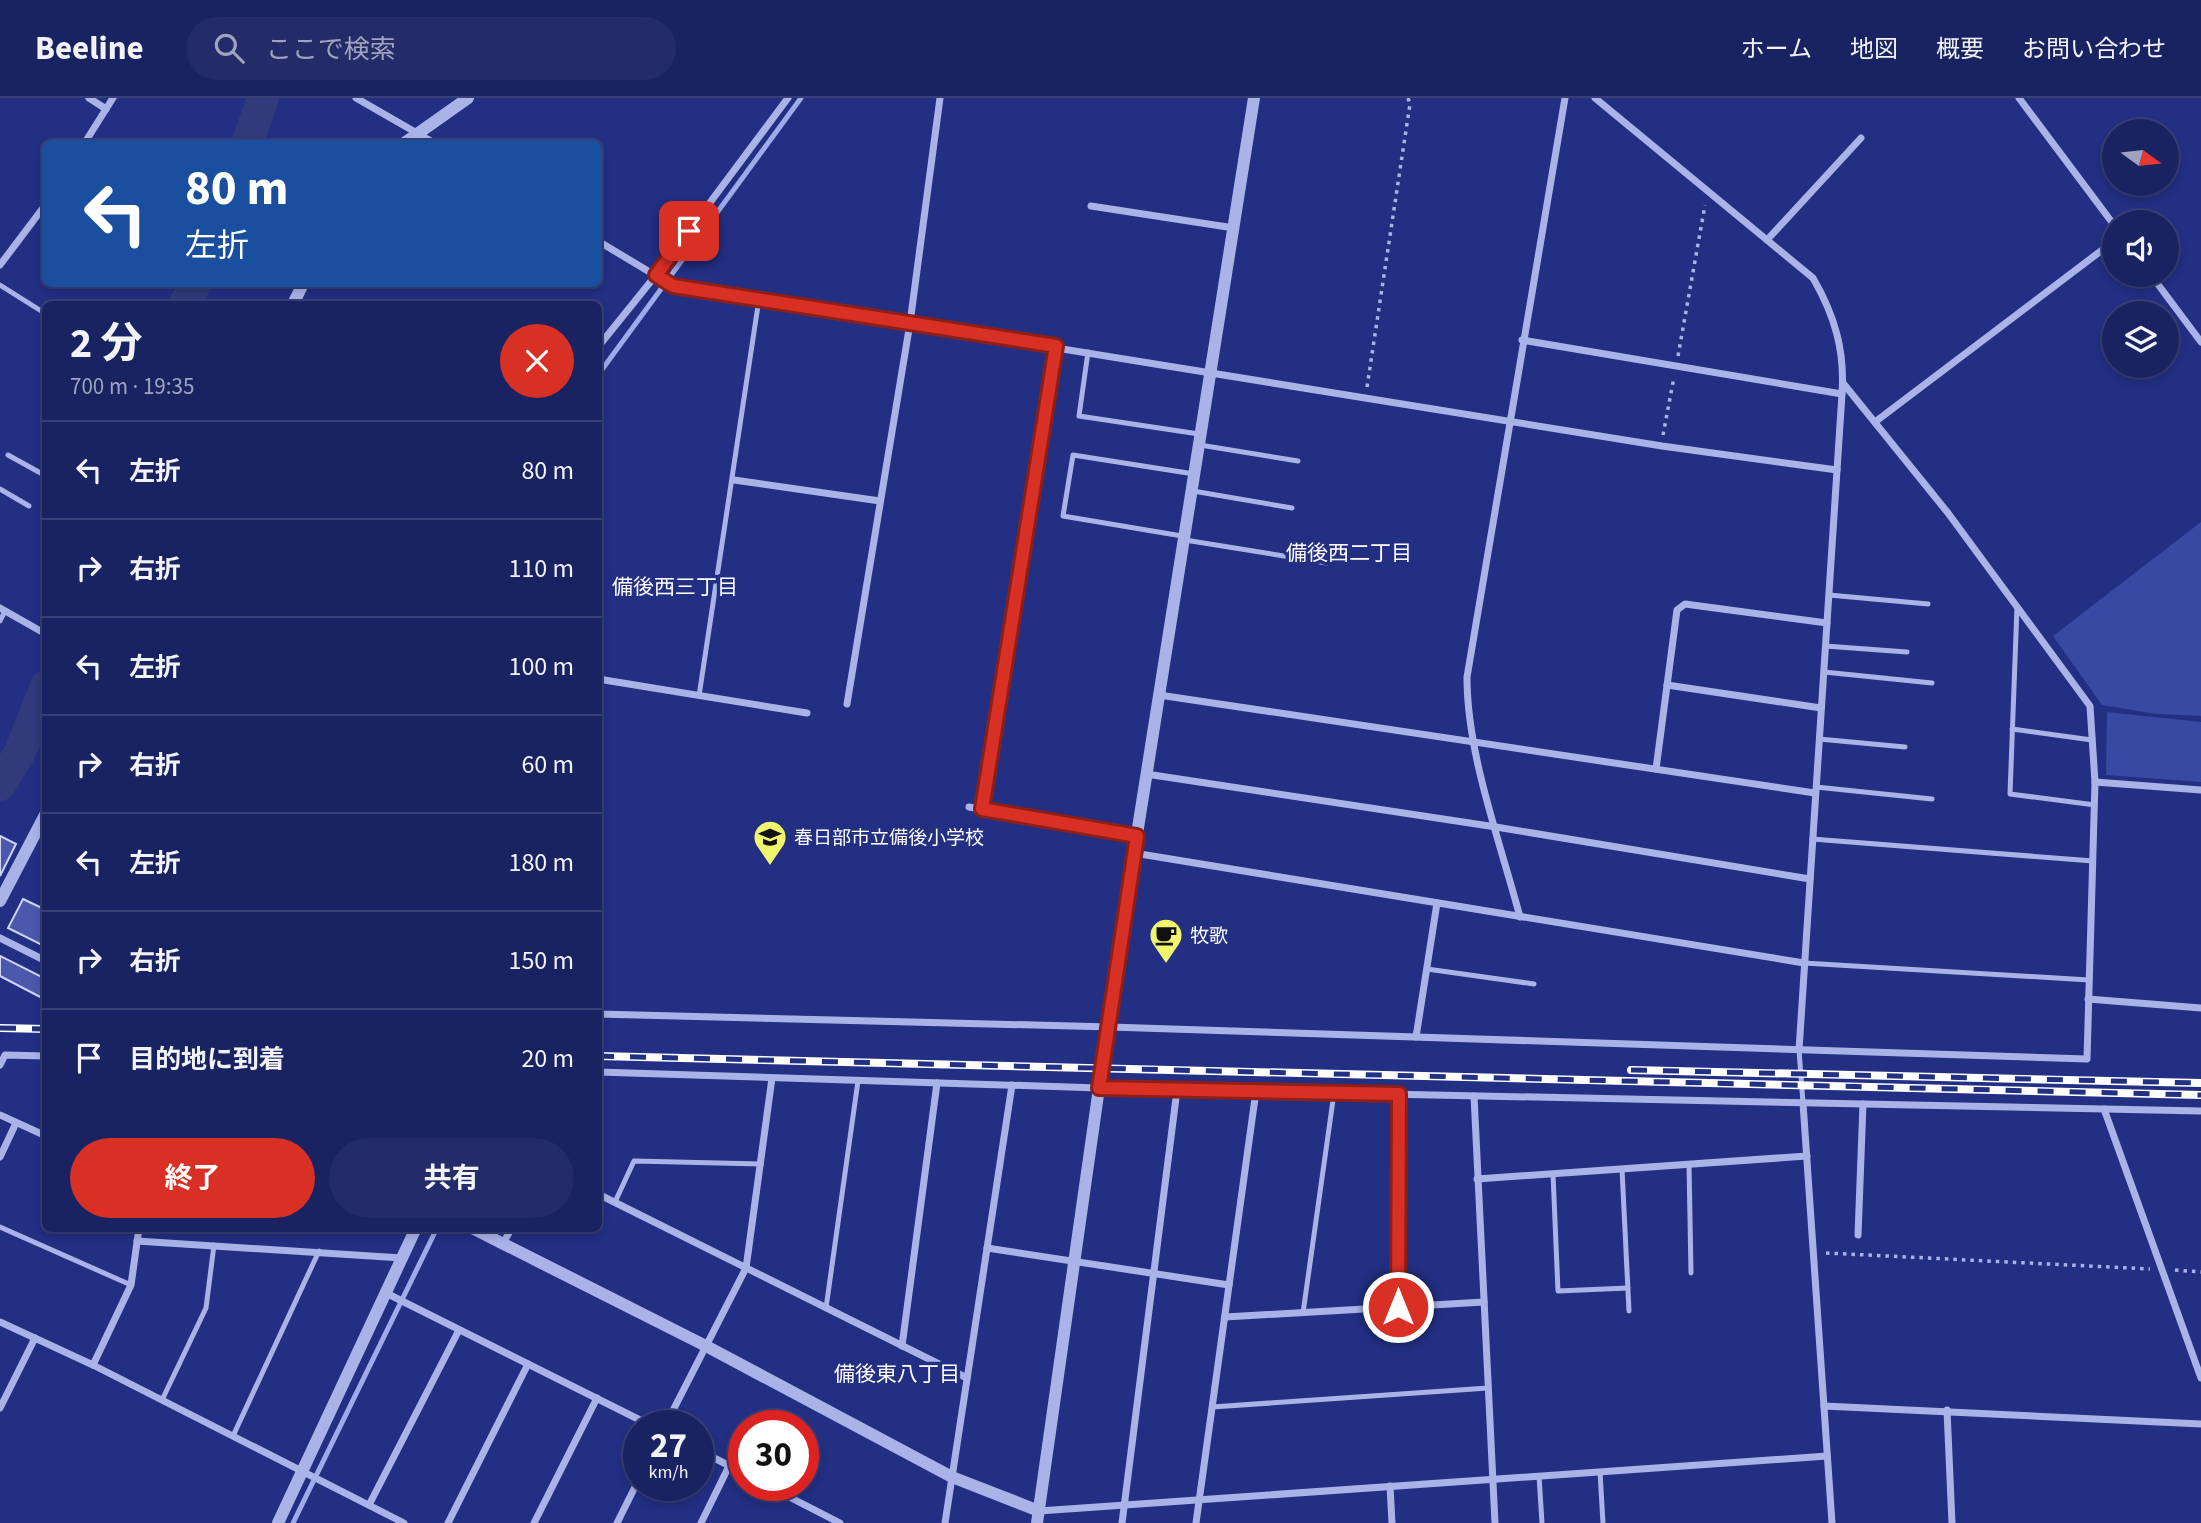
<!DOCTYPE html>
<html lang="ja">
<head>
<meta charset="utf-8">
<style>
  :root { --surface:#1a2362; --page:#232b68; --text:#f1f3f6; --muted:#9fa4be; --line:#384077; --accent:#d93025 }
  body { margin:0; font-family:"Source Sans 3","Noto Sans JP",sans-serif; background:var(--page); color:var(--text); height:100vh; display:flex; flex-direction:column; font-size:26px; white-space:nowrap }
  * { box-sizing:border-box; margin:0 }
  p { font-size:23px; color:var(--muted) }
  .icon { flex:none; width:38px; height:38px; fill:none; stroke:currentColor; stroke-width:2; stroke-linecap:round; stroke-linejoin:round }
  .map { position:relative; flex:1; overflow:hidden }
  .sheet { position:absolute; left:42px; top:203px; width:560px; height:931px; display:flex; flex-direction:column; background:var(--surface); border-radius:10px; box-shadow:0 4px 10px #0003,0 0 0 2px var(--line) }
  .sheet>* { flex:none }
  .hud { position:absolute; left:42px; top:42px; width:560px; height:147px; border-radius:10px; box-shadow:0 4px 10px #0003,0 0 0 2px var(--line); background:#1a4fa0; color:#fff; overflow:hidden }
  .needle { width:46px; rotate:105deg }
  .fabs { position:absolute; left:2102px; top:21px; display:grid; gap:14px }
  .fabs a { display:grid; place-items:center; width:77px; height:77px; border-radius:50%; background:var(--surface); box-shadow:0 4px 10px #0003,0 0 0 2px var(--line); font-size:35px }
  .speed { position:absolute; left:623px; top:1312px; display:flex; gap:14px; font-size:35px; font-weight:700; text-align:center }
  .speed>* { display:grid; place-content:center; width:91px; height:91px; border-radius:50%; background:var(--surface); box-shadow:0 4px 10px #0003,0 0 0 2px var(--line); line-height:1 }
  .speed small { font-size:18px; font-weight:400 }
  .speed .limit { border:10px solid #d22; background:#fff; color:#111 }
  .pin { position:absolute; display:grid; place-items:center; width:60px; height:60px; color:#fff; margin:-30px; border-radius:14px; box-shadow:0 4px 10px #0006 }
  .me { position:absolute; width:77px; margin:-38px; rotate:0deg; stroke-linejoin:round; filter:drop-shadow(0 0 5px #0008) }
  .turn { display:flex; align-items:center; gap:24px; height:147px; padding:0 28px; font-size:32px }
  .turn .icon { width:91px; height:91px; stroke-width:2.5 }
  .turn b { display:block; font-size:49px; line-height:60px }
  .round { display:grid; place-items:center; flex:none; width:74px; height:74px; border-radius:37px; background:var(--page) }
  .summary { display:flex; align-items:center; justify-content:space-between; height:119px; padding:0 28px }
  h1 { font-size:42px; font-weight:700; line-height:52px }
  .primary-button { display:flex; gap:14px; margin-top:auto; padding:14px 28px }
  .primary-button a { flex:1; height:80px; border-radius:42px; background:var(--accent); color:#fff; font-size:28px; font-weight:700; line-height:80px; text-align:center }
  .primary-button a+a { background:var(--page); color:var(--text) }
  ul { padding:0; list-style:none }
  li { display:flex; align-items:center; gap:21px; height:98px; padding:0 28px; border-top:2px solid var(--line) }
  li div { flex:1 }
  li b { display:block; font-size:26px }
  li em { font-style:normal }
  header { display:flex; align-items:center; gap:42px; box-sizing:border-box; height:98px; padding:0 35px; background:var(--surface); border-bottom:2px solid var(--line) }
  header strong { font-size:33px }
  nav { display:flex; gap:38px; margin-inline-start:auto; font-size:24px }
  .search { width:490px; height:63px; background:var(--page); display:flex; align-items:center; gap:18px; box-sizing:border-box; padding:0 24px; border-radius:38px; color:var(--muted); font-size:26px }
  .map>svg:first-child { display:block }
</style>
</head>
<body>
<header>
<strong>Beeline</strong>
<div class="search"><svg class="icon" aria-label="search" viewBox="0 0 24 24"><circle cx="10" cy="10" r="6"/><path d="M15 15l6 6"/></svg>ここで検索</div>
<nav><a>ホーム</a><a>地図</a><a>概要</a><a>お問い合わせ</a></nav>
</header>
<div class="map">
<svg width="2201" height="1425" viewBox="0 0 2201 1425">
  <rect width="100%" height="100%" fill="#222f83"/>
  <g fill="#3948a2">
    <path d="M2201 424V618L2156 616 2102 607 2053 538Z"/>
    <path d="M2107 614 2201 624V684L2106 677Z"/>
  </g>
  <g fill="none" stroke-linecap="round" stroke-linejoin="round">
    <g stroke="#9eaae9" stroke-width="5">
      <path d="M598 277 801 0"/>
      <path d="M293 1425 437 1130"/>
    </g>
    <g stroke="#313a7a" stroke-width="32">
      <path d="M247 46 263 0"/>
      <path d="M185 206 195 186"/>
      <path d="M0 687 20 654 46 588"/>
    </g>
  </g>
  <g fill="#4b58ab" stroke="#ced4f6" stroke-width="2">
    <path d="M0 738 16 746 0 778Z"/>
    <path d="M23 801 46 812V849L8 830Z"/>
    <path d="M0 858 46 881V902L0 878Z"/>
  </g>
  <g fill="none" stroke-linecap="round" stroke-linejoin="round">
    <g stroke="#aab3e8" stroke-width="3.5" stroke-dasharray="3.5 5" stroke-linecap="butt">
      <path d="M1678 258 1705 107"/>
      <path d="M1367 289 1410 6 1408 0"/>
      <path d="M1663 337 1674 279"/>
      <path d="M1826 1155 2150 1171"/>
      <path d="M2175 1172 2201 1174"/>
    </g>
    <g stroke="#aab3e8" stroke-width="5">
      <path d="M0 187 46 216"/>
      <path d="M1088 254 1079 318 1199 336"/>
      <path d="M1200 347 1298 363"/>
      <path d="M8 357 46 378"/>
      <path d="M0 391 29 408"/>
      <path d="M1193 393 1292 410"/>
      <path d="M1182 438 1063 418 1073 357 1194 376"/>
      <path d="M1185 442 1327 465"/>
      <path d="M1829 497 1928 506"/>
      <path d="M2017 509 2010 696 2095 707"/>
      <path d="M0 523 5 513"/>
      <path d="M1825 548 1907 554"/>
      <path d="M1824 574 1932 585"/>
      <path d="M699 598 759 201"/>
      <path d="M2012 631 2092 642"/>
      <path d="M1819 641 1905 649"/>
      <path d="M1816 689 1932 701"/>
      <path d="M982 711 1056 248"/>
      <path d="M1812 741 2093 763"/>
      <path d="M1804 865 2089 882"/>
      <path d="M1427 871 1534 886"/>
      <path d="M1799 952 1803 1005"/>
      <path d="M1099 990 1109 931"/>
      <path d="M1689 1066 1691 1175"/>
      <path d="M1622 1071 1629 1213"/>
      <path d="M1553 1076 1558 1193 1628 1190"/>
      <path d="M615 1104 634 1063 761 1066"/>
      <path d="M0 1129 131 1187"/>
      <path d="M826 1210 858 983"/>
      <path d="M1303 1215 1334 995"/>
      <path d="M162 1302 206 1210 214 1147"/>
      <path d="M1212 1309 1488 1290"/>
      <path d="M233 1338 319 1153"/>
      <path d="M1600 1374 1603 1425"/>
      <path d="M1539 1378 1542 1425"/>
    </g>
    <g stroke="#aab3e8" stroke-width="7">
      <path d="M89 0 106 11"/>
      <path d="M356 0 436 46"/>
      <path d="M1595 0 1813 180C1835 218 1845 253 1842 296L1799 952"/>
      <path d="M2019 0 2114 127"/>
      <path d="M84 46 113 0"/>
      <path d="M1091 108 1234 130"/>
      <path d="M1767 142 1861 40"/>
      <path d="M598 143 673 188 1662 348 1837 372"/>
      <path d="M0 167 46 106"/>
      <path d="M2151 177 2201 244"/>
      <path d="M1522 242 1842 296"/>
      <path d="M598 249 656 177 788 0"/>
      <path d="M1875 324 2114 143"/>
      <path d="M734 382 880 403"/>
      <path d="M0 510 44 535"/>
      <path d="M598 581 807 615"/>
      <path d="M1667 587 1821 610"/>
      <path d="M1159 597 1815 695"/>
      <path d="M847 606 910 225 940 0"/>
      <path d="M1656 671 1677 512 1685 506 1827 525"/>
      <path d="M1146 676 1496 729 1810 781"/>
      <path d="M2095 684 2201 692"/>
      <path d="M969 709 1137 738"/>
      <path d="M1134 755 1804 865"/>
      <path d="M1520 819C1500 743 1467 657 1467 579L1565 0"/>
      <path d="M0 840 46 863"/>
      <path d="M2088 901 2201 910"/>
      <path d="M598 916 1110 929 2087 961 2095 684 2090 608 1948 415 1843 285"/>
      <path d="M1416 939 1437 805"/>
      <path d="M0 967 5 957 46 958"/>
      <path d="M598 974 1099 990 2201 1013"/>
      <path d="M1474 998 1495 1425"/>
      <path d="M1803 1005 1832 1425"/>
      <path d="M2104 1011 2201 1280"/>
      <path d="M0 1017 46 1038"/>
      <path d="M0 1059 16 1025"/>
      <path d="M1477 1081 1807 1058"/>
      <path d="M598 1096 967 1280"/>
      <path d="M1858 1137 1863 1006"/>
      <path d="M137 1143 402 1160"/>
      <path d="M503 1145 512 1130"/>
      <path d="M987 1150 1229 1187"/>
      <path d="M388 1196 652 1328"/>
      <path d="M1398 1209 1399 996"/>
      <path d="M1225 1219 1484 1204"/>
      <path d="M0 1224 93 1267 404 1425"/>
      <path d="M902 1248 937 985"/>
      <path d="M93 1267 131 1187 139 1130"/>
      <path d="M1824 1308 2201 1326"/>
      <path d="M0 1310 35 1240"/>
      <path d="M1947 1312 1952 1425"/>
      <path d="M665 1328 746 1170 772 980"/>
      <path d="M698 1352 744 1375"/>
      <path d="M768 1388 840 1425"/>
      <path d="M1390 1388 1392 1425"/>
      <path d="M369 1407 459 1232"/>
      <path d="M1039 1413 1827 1358"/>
      <path d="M448 1425 528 1266"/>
      <path d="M534 1425 597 1300"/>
      <path d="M617 1425 639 1381"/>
      <path d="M701 1425 729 1368"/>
      <path d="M945 1425 1012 987"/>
      <path d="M1122 1425 1177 992"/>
      <path d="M1196 1425 1256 993"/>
    </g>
    <g stroke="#aab3e8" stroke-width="12">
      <path d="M403 46 468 0"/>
      <path d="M293 206 303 186"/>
      <path d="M0 803 46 715"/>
      <path d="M1110 929 1134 755 1254 0"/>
      <path d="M472 1130 706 1248 952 1379 1039 1413"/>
      <path d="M278 1425 416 1130"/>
      <path d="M1037 1425 1099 990"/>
    </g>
    <defs>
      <g id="rail">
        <path d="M0 930 46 931"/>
        <path d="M598 958 2201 997"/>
        <path d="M1631 972 2201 985"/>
      </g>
    </defs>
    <use href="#rail" stroke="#fff" stroke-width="8"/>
    <use href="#rail" stroke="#222f83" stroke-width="5" stroke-dasharray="16" stroke-linecap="butt"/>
  </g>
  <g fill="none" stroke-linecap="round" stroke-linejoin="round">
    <defs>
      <path id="route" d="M689 133 656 177 673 188 1056 248 982 711 1137 738 1099 990 1399 996 1398 1209"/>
    </defs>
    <use href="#route" stroke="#8d1f18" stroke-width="18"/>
    <use href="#route" stroke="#d93025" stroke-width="12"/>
  </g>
  <defs>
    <symbol id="school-pin" viewBox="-11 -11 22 30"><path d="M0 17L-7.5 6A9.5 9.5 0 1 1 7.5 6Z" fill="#f1f46d" stroke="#222f83"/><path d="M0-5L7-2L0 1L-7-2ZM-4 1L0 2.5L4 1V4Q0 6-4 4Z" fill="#111"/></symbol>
    <symbol id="cafe-pin" viewBox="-11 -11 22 30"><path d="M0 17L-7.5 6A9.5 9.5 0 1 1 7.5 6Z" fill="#f1f46d" stroke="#222f83"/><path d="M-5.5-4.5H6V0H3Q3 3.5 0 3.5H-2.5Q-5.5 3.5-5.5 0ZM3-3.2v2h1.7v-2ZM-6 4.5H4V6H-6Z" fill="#111"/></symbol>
  </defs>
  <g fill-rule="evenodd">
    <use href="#school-pin" x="751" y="720" width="38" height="52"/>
    <use href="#cafe-pin" x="1147" y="818" width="38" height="52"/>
  </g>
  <g text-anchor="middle" stroke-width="7" stroke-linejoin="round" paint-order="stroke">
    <g font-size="19" fill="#fff" stroke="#222f83" text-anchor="start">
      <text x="794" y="746">春日部市立備後小学校</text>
      <text x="1190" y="844">牧歌</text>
    </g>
    <g font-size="21" fill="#fff" stroke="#222f83">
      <text x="1349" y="462">備後西二丁目</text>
      <text x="675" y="496">備後西三丁目</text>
      <text x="897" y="1283">備後東八丁目</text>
    </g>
  </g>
</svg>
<div class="fabs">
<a><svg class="needle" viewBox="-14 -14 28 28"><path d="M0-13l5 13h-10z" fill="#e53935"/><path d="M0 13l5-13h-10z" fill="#9fa4be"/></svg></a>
<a><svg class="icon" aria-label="sound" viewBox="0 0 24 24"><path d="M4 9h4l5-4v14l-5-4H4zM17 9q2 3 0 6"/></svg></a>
<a><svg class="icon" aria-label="layers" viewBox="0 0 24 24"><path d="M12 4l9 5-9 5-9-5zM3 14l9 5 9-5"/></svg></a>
</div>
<div class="speed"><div>27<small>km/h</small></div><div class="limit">30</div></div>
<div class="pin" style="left:689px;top:133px;background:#d93025"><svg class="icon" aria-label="arrive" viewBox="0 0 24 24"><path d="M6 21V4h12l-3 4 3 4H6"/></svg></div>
<svg class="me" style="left:1398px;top:1209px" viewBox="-20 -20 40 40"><circle r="17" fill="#d93025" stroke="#fff" stroke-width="3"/><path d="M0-11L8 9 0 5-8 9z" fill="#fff"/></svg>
<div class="hud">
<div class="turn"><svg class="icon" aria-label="left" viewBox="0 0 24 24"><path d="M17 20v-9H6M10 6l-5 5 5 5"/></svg><div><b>80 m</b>左折</div></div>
</div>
<section class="sheet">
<div class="summary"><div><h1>2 分</h1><p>700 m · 19:35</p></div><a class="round" style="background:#d93025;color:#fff"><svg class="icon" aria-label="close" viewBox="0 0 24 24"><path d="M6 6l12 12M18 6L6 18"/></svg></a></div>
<ul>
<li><svg class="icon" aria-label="left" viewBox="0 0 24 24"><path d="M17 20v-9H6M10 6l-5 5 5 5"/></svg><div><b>左折</b></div><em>80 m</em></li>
<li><svg class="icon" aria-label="right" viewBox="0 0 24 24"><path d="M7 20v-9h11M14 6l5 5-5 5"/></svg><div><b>右折</b></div><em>110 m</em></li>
<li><svg class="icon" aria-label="left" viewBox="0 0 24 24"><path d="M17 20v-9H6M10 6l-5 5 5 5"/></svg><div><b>左折</b></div><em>100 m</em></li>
<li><svg class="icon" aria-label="right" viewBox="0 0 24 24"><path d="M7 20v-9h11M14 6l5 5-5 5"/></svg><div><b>右折</b></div><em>60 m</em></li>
<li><svg class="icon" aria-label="left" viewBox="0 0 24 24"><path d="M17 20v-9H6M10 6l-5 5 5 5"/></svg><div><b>左折</b></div><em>180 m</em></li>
<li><svg class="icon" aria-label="right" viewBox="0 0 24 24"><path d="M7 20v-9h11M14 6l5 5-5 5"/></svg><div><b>右折</b></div><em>150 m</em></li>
<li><svg class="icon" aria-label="arrive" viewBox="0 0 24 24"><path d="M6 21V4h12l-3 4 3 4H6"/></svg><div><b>目的地に到着</b></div><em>20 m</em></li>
</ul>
<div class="primary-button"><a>終了</a><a>共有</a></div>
</section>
</div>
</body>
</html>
